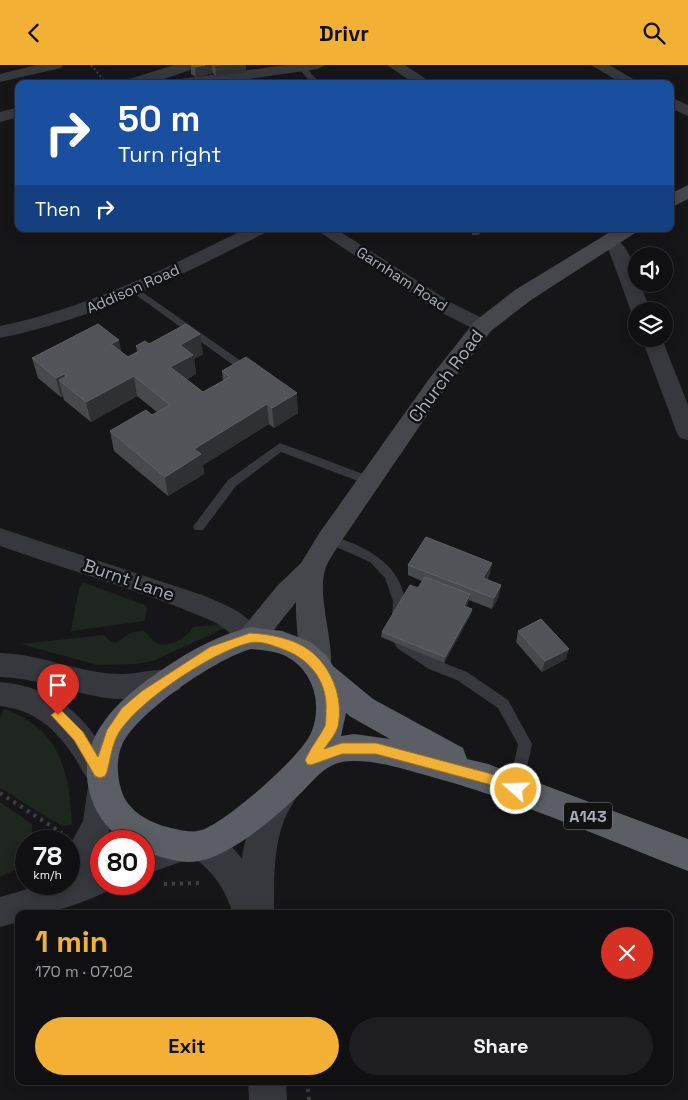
<!DOCTYPE html>
<html lang="en">
<head>
<meta charset="utf-8">
<style>
  :root { --surface:#101012; --page:#1e1e20; --text:#f1f3f6; --muted:#9c9d9f; --line:#303032; --accent:#f2b134 }
  body { margin:0; font-family:"Space Grotesk",sans-serif; background:var(--page); color:var(--text); height:100vh; display:flex; flex-direction:column; font-size:19px; white-space:nowrap }
  * { box-sizing:border-box; margin:0 }
  p { font-size:16px; color:var(--muted) }
  .icon { flex:none; width:28px; height:28px; fill:none; stroke:currentColor; stroke-width:2; stroke-linecap:round; stroke-linejoin:round }
  .map { position:relative; flex:1; overflow:hidden }
  .sheet { position:absolute; left:15px; top:845px; width:658px; height:175px; display:flex; flex-direction:column; background:var(--surface); border-radius:10px; box-shadow:0 2px 12px #0003,0 0 0 1px var(--line) }
  .sheet>* { flex:none }
  .top-card { position:absolute; left:15px; top:15px; width:659px; height:152px; border-radius:10px; box-shadow:0 2px 12px #0003,0 0 0 1px var(--line); background:#1a4fa0; color:#fff; overflow:hidden }
  .tools { position:absolute; left:628px; top:182px; display:grid; gap:10px }
  .tools a { display:grid; place-items:center; width:45px; height:45px; border-radius:50%; background:var(--surface); box-shadow:0 2px 12px #0003,0 0 0 1px var(--line); font-size:25px }
  .speed { position:absolute; left:15px; top:765px; display:flex; gap:10px; font-size:25px; font-weight:700; text-align:center }
  .speed>* { display:grid; place-content:center; width:65px; height:65px; border-radius:50%; background:var(--surface); box-shadow:0 2px 12px #0003,0 0 0 1px var(--line); line-height:1 }
  .speed small { font-size:12px; font-weight:400 }
  .speed .limit { border:8px solid #d22; background:#fff; color:#111 }
  .pin { position:absolute; display:grid; place-items:center; width:42px; height:42px; color:#fff; margin:-51px -21px; border-radius:50% 50% 50% 0; rotate:-45deg; box-shadow:0 0 5px #0007 }
  .pin .icon { rotate:45deg }
  .me { position:absolute; width:55px; margin:-28px; rotate:290deg; stroke-linejoin:round; filter:drop-shadow(0 0 4px #0008) }
  .turn { display:flex; align-items:center; gap:18px; height:105px; padding:0 20px; font-size:22px }
  .turn .icon { width:65px; height:65px; stroke-width:2.5 }
  .turn b { display:block; font-size:35px; line-height:42px }
  .then { display:flex; align-items:center; height:48px; padding:0 20px; background:#0003; gap:10px; font-size:19px }
  .round { display:grid; place-items:center; flex:none; width:52px; height:52px; border-radius:26px; background:var(--page) }
  .headline { display:flex; align-items:center; justify-content:space-between; height:85px; padding:0 20px }
  h1 { font-size:30px; font-weight:800; line-height:38px; color:var(--accent) }
  .action { display:flex; gap:10px; margin-top:auto; padding:10px 20px }
  .action a { flex:1; height:58px; border-radius:30px; background:var(--accent); color:#111; font-size:20px; font-weight:800; line-height:58px; text-align:center }
  .action a+a { background:var(--page); color:var(--text) }
  header { display:flex; justify-content:space-between; align-items:center; height:65px; padding:0 20px; background:var(--accent); color:#111; font-size:22px; font-weight:800 }
  .map>svg:first-child { display:block }
</style>
</head>
<body>
<header><svg class="icon" aria-label="back" viewBox="0 0 24 24"><path d="M15 5l-7 7 7 7"/></svg>Drivr<svg class="icon" aria-label="search" viewBox="0 0 24 24"><circle cx="10" cy="10" r="6"/><path d="M15 15l6 6"/></svg></header>
<div class="map">
<svg width="688" height="1035" viewBox="0 0 688 1035">
  <rect width="100%" height="100%" fill="#161618"/>
  <g fill="#1e261f">
    <path d="M83 517 147 541 145 556 71 566 79 523Z"/>
    <path d="M215 560H222L225 563 153 596 136 599 97 600 21 579 104 570C117 585 120 573 131 568 134 566 140 567 144 566 148 571 153 577 159 579 171 583 188 571 193 562Z"/>
    <path d="M4 644C61 665 69 705 72 760L62 761 0 723V653Z"/>
    <path d="M0 737 32 759V776H26V800L0 812Z"/>
  </g>
  <g fill="none" stroke-linecap="round" stroke-linejoin="round">
    <path stroke="#3d3f44" stroke-width="2" stroke-dasharray="2 2.5" stroke-linecap="butt" d="M91 0 107 19"/>
    <g stroke="#3d3f44" stroke-width="4" stroke-dasharray="3 5" stroke-linecap="butt">
      <path d="M0 728 62 768"/>
      <path d="M164 819 200 818"/>
      <path d="M307 1016 309 1035"/>
    </g>
    <g fill="#37383d" fill-rule="evenodd">
      <path d="M299 0H305L313 11 323 19C309 19 306 12 298 2Z"/>
      <path d="M476 164H487L478 170H472V166Z"/>
      <path d="M135 222 248 301V305H240L132 227 130 225Z"/>
      <path d="M280 378 374 413 376 416 374 419H366L281 387 236 421 203 465H195L193 462 195 459 228 415Z"/>
      <path d="M329 470C363 480 400 497 405 536 407 547 405 560 405 571L407 575 439 596 467 607 508 635 532 679 521 729 516 730 511 729 509 724 518 679 498 643 457 615 429 604 397 583 391 571 393 536 385 513 370 497 325 477 323 474Z"/>
    </g>
    <g fill="#37383d" fill-rule="evenodd">
      <path d="M37 0H63L61 3 0 17V9Z"/>
      <path d="M286 0H325L318 4 215 19H173L180 14Z"/>
      <path d="M387 0H405L433 19H415Z"/>
      <path d="M591 0H609L642 19H623Z"/>
      <path d="M670 32 688 40V51L670 43Z"/>
      <path d="M245 164H268L265 168C177 212 98 253 0 273V261C88 243 166 203 245 164Z"/>
      <path d="M315 164H336L452 238 490 257 493 261 490 265 483 267 476 265 438 246Z"/>
      <path d="M609 171C627 175 636 202 636 219H640L651 246H636V251L631 246 609 186 600 176 603 172Z"/>
      <path d="M642 274H662L688 340V375L680 373 677 368Z"/>
      <path d="M0 463 202 530C226 540 250 548 263 573L259 580C241 586 238 574 225 564 219 559 212 556 205 553 139 525 68 505 0 481Z"/>
      <path d="M103 709 113 713C122 733 113 757 105 776H101V784L89 804 101 799V819H114L112 824C80 839 55 849 19 849V857L0 862V832L45 819H69V782L83 756 88 722 93 713Z"/>
      <path d="M186 767 197 771 201 781 197 791 144 810V782Z"/>
    </g>
    <g fill="#37383d" fill-rule="evenodd">
      <path d="M174 0H198L196 3 149 19H124L126 15Z"/>
      <path d="M19 42V52L0 57V47Z"/>
      <path d="M0 588C42 589 80 609 122 609 141 609 162 601 179 607L184 616 179 625C153 634 122 637 95 631 63 625 33 613 0 612Z"/>
      <path d="M0 617C58 622 92 656 116 707L111 717 100 721C84 715 84 707 75 693 56 664 35 645 0 641Z"/>
      <path d="M283 713 294 717 299 727C295 736 288 745 284 755 273 785 274 817 274 849H233C227 830 219 815 205 802 194 791 190 794 183 780L188 769C192 768 196 765 200 765 216 763 234 783 242 794 244 776 257 728 272 717 274 715 280 714 283 713Z"/>
      <path d="M248 1016H286L287 1035H249Z"/>
    </g>
    <g fill="#45474d" fill-rule="evenodd">
      <path d="M688 120V134L670 143V129Z"/>
      <path d="M615 164H638L635 168 531 235 491 266 445 324 338 481C334 488 327 497 325 505 316 535 339 589 328 610L318 614 308 610C298 591 296 560 296 537L261 581 251 584 241 581 237 573 241 565 278 520 301 498 320 467 429 314 475 256 515 225Z"/>
    </g>
    <path fill="#5b5e65" fill-rule="evenodd" d="M251 562 282 566 311 577 327 591 333 601 373 634 463 683 467 694 488 699 688 774V806C603 773 520 736 432 712 407 705 380 696 355 696 328 695 318 711 302 727 277 751 232 790 199 796 182 800 160 792 144 786V776H124C106 763 94 747 89 725 76 668 124 630 166 602 193 584 219 570 251 562ZM251 584C261 585 272 586 281 589 312 601 324 638 311 668 301 692 227 756 202 765 194 768 184 766 176 764 154 760 127 748 121 724 117 710 116 694 122 680 136 648 217 593 251 584ZM346 648 351 652 390 674 354 669 341 671Z"/>
  </g>
  <g fill="#47494d">
    <path d="M191 0H246V8L216 11 213 8 196 12 191 9Z"/>
    <path d="M136 281 203 289 194 294 196 309 186 315 203 327 223 316 222 306 298 348 274 363 269 359 203 400 204 409 168 431 114 386 110 366 152 350 157 347 137 331 91 357 64 335 63 331 61 332 38 313 32 293 121 287 128 292 137 287Z"/>
    <path d="M408 500 490 508 487 515 499 531 492 544 469 535 466 542 472 544 471 549 444 598 381 572 382 567 418 523 422 516 408 510Z"/>
    <path d="M518 566 566 594 542 607 516 577Z"/>
  </g>
  <g fill="#2f3033">
    <path d="M205 0H212L213 8 196 12 195 2Z"/>
    <path d="M226 0H246V8L216 11 215 1Z"/>
    <path d="M200 269 203 289 194 294 196 309 173 322 170 302 180 280Z"/>
    <path d="M119 275 123 294 111 279Z"/>
    <path d="M64 309 68 322 59 315 63 331 61 332 56 313Z"/>
    <path d="M134 311 137 331 91 357 86 337Z"/>
    <path d="M297 328 298 348 274 363 272 343Z"/>
    <path d="M267 339 269 359 203 400 204 409 168 431 165 412 194 384Z"/>
    <path d="M492 498 490 508 481 524 483 513Z"/>
    <path d="M501 520 499 531 492 544 494 533Z"/>
    <path d="M470 529 469 535 463 546 464 541Z"/>
    <path d="M472 544 471 549 444 598 445 592Z"/>
    <path d="M569 584 566 594 542 607 545 596Z"/>
  </g>
  <g fill="#525359" stroke="#5f6168">
    <path d="M192 0H205L195 2Z"/>
    <path d="M98 259 119 275 111 279 128 292 141 285 136 281 145 276 149 279 186 259 200 269 180 280 193 290 170 302 203 327 230 312 222 306 246 292 297 328 272 343 267 339 194 384 201 389 165 412 110 366 146 345 152 350 170 340 134 311 86 337 59 315 67 311 64 309 56 313 32 293Z"/>
    <path d="M426 472 492 498 483 513 501 520 494 533 408 500Z"/>
    <path d="M425 512 470 529 464 541 472 544 445 592 382 567 410 520 418 523Z"/>
    <path d="M541 554 569 584 545 596 518 566Z"/>
  </g>
  <path fill="#f2b134" stroke="#9d7322" d="M250 568C268 569 293 573 309 585 331 601 344 633 338 661 336 669 329 677 324 684L342 678H376L488 708 520 719 522 724 520 728 516 729 488 719 376 689H342L311 700 307 699 305 695 307 691C312 681 320 671 325 661 326 657 326 651 326 646 328 618 311 595 285 585 274 581 261 575 249 578 214 586 134 638 117 671 112 681 110 695 107 707L105 711 100 713 95 711 74 675 51 650 58 645 62 646 83 667 98 692 107 665 122 643 142 626 210 582Z"/>
  <g text-anchor="middle" stroke-width="5" stroke-linejoin="round" paint-order="stroke">
    <g font-size="15" fill="#a8adb8" stroke="#111113">
      <text transform="translate(402 214) rotate(33)" y="5">Garnham Road</text>
      <text transform="translate(133 224) rotate(-24)" y="5">Addison Road</text>
    </g>
    <rect fill="#111113" stroke="#7b7e86" stroke-width="1" x="564" y="737.5" width="48" height="27" rx="4"/>
    <g font-size="16" font-weight="bold" fill="#a8adb8">
      <text x="588" y="757">A143</text>
    </g>
    <g font-size="18" fill="#a8adb8" stroke="#111113">
      <text transform="translate(446 311) rotate(-53)" y="6">Church Road</text>
      <text transform="translate(129 515) rotate(19)" y="6">Burnt Lane</text>
    </g>
  </g>
</svg>
<div class="tools">
<a><svg class="icon" aria-label="sound" viewBox="0 0 24 24"><path d="M4 9h4l5-4v14l-5-4H4zM17 9q2 3 0 6"/></svg></a>
<a><svg class="icon" aria-label="layers" viewBox="0 0 24 24"><path d="M12 4l9 5-9 5-9-5zM3 14l9 5 9-5"/></svg></a>
</div>
<div class="speed"><div>78<small>km/h</small></div><div class="limit">80</div></div>
<div class="pin" style="left:58px;top:650px;background:#d93025"><svg class="icon" aria-label="arrive" viewBox="0 0 24 24"><path d="M6 21V4h12l-3 4 3 4H6"/></svg></div>
<svg class="me" style="left:516px;top:724px" viewBox="-20 -20 40 40"><circle r="17" fill="#f2b134" stroke="#fff" stroke-width="3"/><path d="M0-11L8 9 0 5-8 9z" fill="#fff"/></svg>
<div class="top-card">
<div class="turn"><svg class="icon" aria-label="right" viewBox="0 0 24 24"><path d="M7 20v-9h11M14 6l5 5-5 5"/></svg><div><b>50 m</b>Turn right</div></div>
<div class="then">Then<svg class="icon" aria-label="right" viewBox="0 0 24 24"><path d="M7 20v-9h11M14 6l5 5-5 5"/></svg></div>
</div>
<section class="sheet">
<div class="headline"><div><h1>1 min</h1><p>170 m · 07:02</p></div><a class="round" style="background:#d93025;color:#fff"><svg class="icon" aria-label="close" viewBox="0 0 24 24"><path d="M6 6l12 12M18 6L6 18"/></svg></a></div>
<div class="action"><a>Exit</a><a>Share</a></div>
</section>
</div>
</body>
</html>
